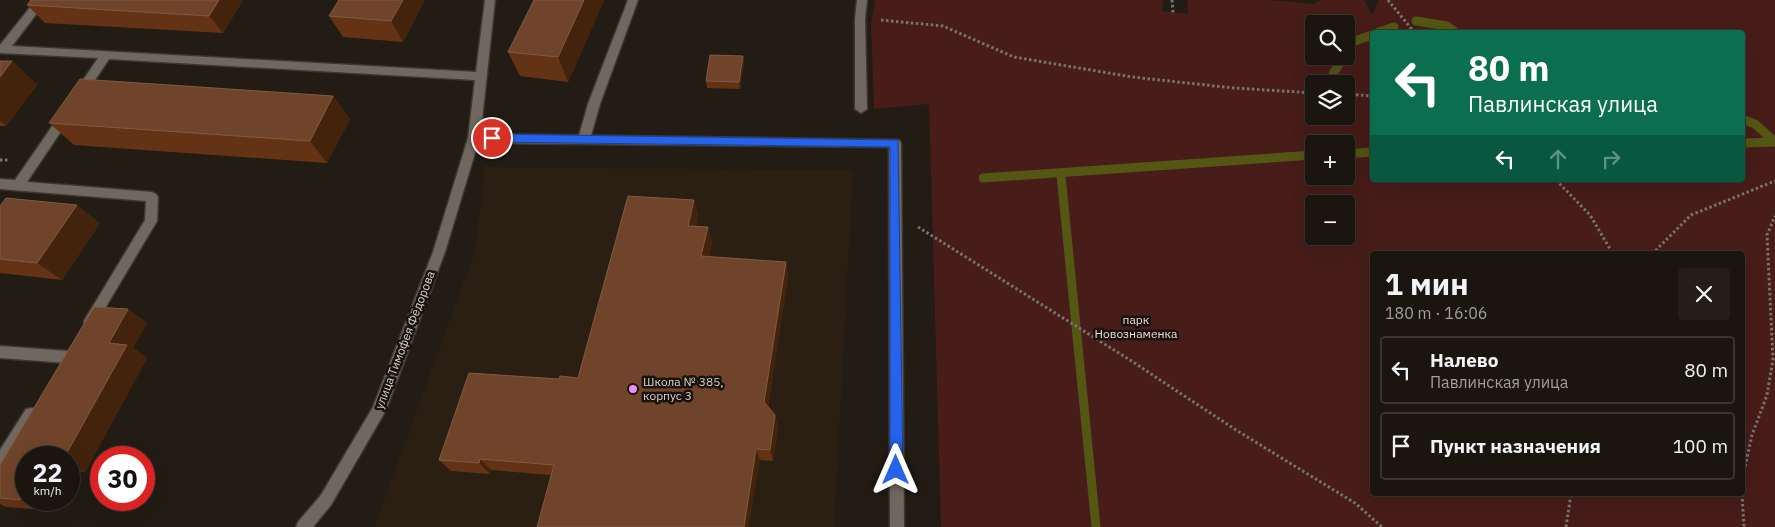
<!DOCTYPE html>
<html lang="ru">
<head>
<meta charset="utf-8">
<style>
  :root { --surface:#1a150f; --page:#231e18; --text:#f1f3f6; --muted:#9f9f9e; --line:#38342f }
  body { margin:0; font-family:"IBM Plex Sans",sans-serif; background:var(--page); color:var(--text); height:100vh; display:flex; flex-direction:column; font-size:19px; white-space:nowrap }
  * { box-sizing:border-box; margin:0 }
  p { font-size:16px; color:var(--muted) }
  .icon { flex:none; width:28px; height:28px; fill:none; stroke:currentColor; stroke-width:2; stroke-linecap:round; stroke-linejoin:round }
  .map { position:relative; flex:1; overflow:hidden }
  .drawer { position:absolute; left:1370px; top:251px; width:375px; height:245px; display:flex; flex-direction:column; background:var(--surface); border-radius:5px; box-shadow:0 5px 20px #0002,0 0 0 1px var(--line) }
  .drawer>* { flex:none }
  .banner { position:absolute; left:1370px; top:30px; width:375px; height:152px; border-radius:5px; box-shadow:0 5px 20px #0002,0 0 0 1px var(--line); background:#0b6e4f; color:#fff; overflow:hidden }
  .controls { position:absolute; left:1305px; top:15px; display:grid; gap:10px }
  .controls a { display:grid; place-items:center; width:50px; height:50px; border-radius:5px; background:var(--surface); box-shadow:0 5px 20px #0002,0 0 0 1px var(--line); font-size:25px }
  .speed { position:absolute; left:15px; top:446px; display:flex; gap:10px; font-size:25px; font-weight:700; text-align:center }
  .speed>* { display:grid; place-content:center; width:65px; height:65px; border-radius:50%; background:var(--surface); box-shadow:0 5px 20px #0002,0 0 0 1px var(--line); line-height:1 }
  .speed small { font-size:12px; font-weight:400 }
  .speed .limit { border:8px solid #d22; background:#fff; color:#111 }
  .pin { position:absolute; display:grid; place-items:center; width:42px; height:42px; color:#fff; margin:-21px; border:2px solid #fff; border-radius:50%; box-shadow:0 1px 5px #0007 }
  .me { position:absolute; width:55px; margin:-28px; rotate:0deg; stroke-linejoin:round; filter:drop-shadow(0 0 4px #0008) }
  .turn { display:flex; align-items:center; gap:18px; height:105px; padding:0 15px; font-size:22px }
  .turn .icon { width:65px; height:65px; stroke-width:2.5 }
  .turn b { display:block; font-size:35px; line-height:42px }
  .lanes { display:flex; align-items:center; height:48px; padding:0 15px; background:#0003; justify-content:center; gap:25px; direction:ltr }
  .lanes .off { opacity:.35 }
  .round { display:grid; place-items:center; flex:none; width:52px; height:52px; border-radius:5px; background:var(--page) }
  .head { display:flex; align-items:center; justify-content:space-between; height:85px; padding:0 15px }
  h1 { font-size:30px; font-weight:700; line-height:38px }
  ul { padding:0; list-style:none }
  li { display:flex; align-items:center; gap:15px; height:68px; margin:0 10px 8px; padding:0 5px; border:2px solid var(--line); border-radius:5px }
  li div { flex:1 }
  li b { display:block; font-size:19px }
  li em { font-style:normal }
  .map>svg:first-child { display:block }
</style>
</head>
<body>
<div class="map">
<svg width="1775" height="527" viewBox="0 0 1775 527">
  <rect width="100%" height="100%" fill="#221c14"/>
  <path fill="#2b1f13" d="M485 167 853 170 834 527H374L475 251Z"/>
  <path fill="#471c19" fill-rule="evenodd" d="M875 0H1163L1162 11 1188 14 1187 0H1269L1314 4 1320 0H1364L1372 15 1379 0H1775V527H941L929 104 874 109 871 26ZM1314 24H1346V56H1314ZM1372 32H1742V180H1372ZM1314 84H1346V116H1314ZM1314 144H1346V176H1314ZM1314 204H1346V236H1314ZM1372 254H1742V494H1372Z"/>
  <g fill="none" stroke-linecap="round" stroke-linejoin="round">
    <g stroke="#545614" stroke-width="9">
      <path d="M1416 21 1447 26 1455 32"/>
      <path d="M1379 32 1394 27"/>
      <path d="M1346 52 1352 42 1372 35"/>
      <path d="M1333 74 1344 56"/>
      <path d="M1742 119 1755 124 1775 142"/>
      <path d="M1742 143 1775 142"/>
      <path d="M1346 154 1372 152"/>
      <path d="M1061 175 1096 527"/>
      <path d="M983 178 1314 155"/>
    </g>
    <defs>
      <g id="service">
        <path d="M36 0H47L12 46 476 72 485 0H495L480 138 474 142 468 138 475 80 109 59 85 95 81 96 75 92 98 58 0 53V45Z"/>
        <path d="M628 0H638L600 104 590 139 584 143 578 139 588 104Z"/>
        <path d="M857 0H867L865 19 867 109 861 113 855 109V19Z"/>
        <path d="M66 111 72 115 70 118 27 182 152 192 156 194 158 197 157 221 95 325 90 327 85 325 84 321 145 220 146 201 0 189V179L15 180 62 112Z"/>
        <path d="M0 346 68 351 73 353 75 357 73 361 68 363 0 358Z"/>
        <path d="M31 408 36 409 38 414 36 419 5 467 0 469V450L26 409Z"/>
      </g>
      <path id="minor" d="M474 134 899 140 901 143 904 527H890L889 147 478 143 445 252 386 410 331 505 313 527H296L298 522 321 495 373 407 433 252 468 138Z"/>
    </defs>
    <use href="#service" stroke="#3d3733" stroke-width="3"/>
    <use href="#minor" stroke="#3d3733" stroke-width="3"/>
    <g stroke="#79736d" stroke-width="3" stroke-dasharray="2.5 2.5" stroke-linecap="butt">
      <path d="M1172 0 1173 13"/>
      <path d="M1388 0 1414 32"/>
      <path d="M881 20 943 26 1014 57 1132 77 1234 88 1314 93"/>
      <path d="M1346 94 1372 96"/>
      <path d="M0 160H9"/>
      <path d="M1556 180 1590 215 1613 254"/>
      <path d="M918 227 1130 360 1236 430 1355 503 1382 527"/>
      <path d="M1652 254 1691 215 1775 181"/>
      <path d="M1742 481 1752 435 1767 395 1773 359 1767 235 1775 216"/>
      <path d="M1742 494 1744 527"/>
      <path d="M1566 527 1571 494"/>
    </g>
    <use href="#service" fill="#70685f" fill-rule="evenodd"/>
    <use href="#minor" fill="#70685f" fill-rule="evenodd"/>
  </g>
  <g fill="#643316">
    <path d="M31 0H243L223 33 45 23 27 5Z"/>
    <path d="M604 0 568 82 520 76 508 52Z"/>
    <path d="M424 1 403 42 343 37 329 16Z"/>
    <path d="M743 56 744 63 740 89 707 88 706 81Z"/>
    <path d="M0 61H12L37 85 6 126H0Z"/>
    <path d="M333 96 350 119 327 163 74 145 49 123Z"/>
    <path d="M694 200 698 215 696 226 712 242 709 257 786 262 788 277 768 407 775 415 778 427 773 461 760 460 551 475 491 470 490 474 451 471 439 460 559 379 578 378Z"/>
    <path d="M0 206 100 223 62 280 0 273Z"/>
    <path d="M128 309 147 323 133 348 147 358 85 472 69 471V458H26L44 510 6 507 0 504V465Z"/>
  </g>
  <g fill="#44230d">
    <path d="M219 0H243L223 33 209 16Z"/>
    <path d="M403 0H424V1L403 42 391 21Z"/>
    <path d="M584 0H604L568 82 558 57Z"/>
    <path d="M743 56 744 63 740 89 739 82Z"/>
    <path d="M12 61 37 85 6 126 0 121V77Z"/>
    <path d="M333 96 350 119 327 163 310 141Z"/>
    <path d="M694 200 698 215 692 241 688 226Z"/>
    <path d="M77 205 100 223 62 280 37 263Z"/>
    <path d="M708 227 712 242 706 271 701 256Z"/>
    <path d="M786 262 788 277 767 414 764 402Z"/>
    <path d="M128 309 147 323 133 348 147 358 85 472 69 465V458H64L109 343Z"/>
    <path d="M775 415 778 427 773 461 770 450Z"/>
    <path d="M756 449 760 460 749 527H744Z"/>
    <path d="M480 459 491 470 490 474 479 463Z"/>
    <path d="M26 489V500H50L44 510 20 500Z"/>
  </g>
  <g fill="#70442a" stroke="#805b43">
    <path d="M31 0H219L209 16 27 5Z"/>
    <path d="M339 0H403L391 21 329 16Z"/>
    <path d="M534 0H584L558 57 508 52Z"/>
    <path d="M710 55 743 56 739 82 706 81Z"/>
    <path d="M0 61H12L0 77Z"/>
    <path d="M80 79 333 96 310 141 49 123Z"/>
    <path d="M628 196 694 200 688 226 708 227 701 256 786 262 764 402 775 415 770 450 756 449 744 527H537L554 465 480 459 479 463 439 460 469 373 559 379 560 376 578 378Z"/>
    <path d="M6 198 77 205 37 263 0 259V206Z"/>
    <path d="M94 307 128 309 109 343 127 345 64 458H26V489L20 500 0 498V465Z"/>
  </g>
  <path fill="#2563eb" stroke="#184099" d="M492 134 898 140 903 470 901 474 896 476 892 474 890 470V147L492 142 487 138Z"/>
  <circle fill="#e98dfe" stroke="#19120b" stroke-width="2" cx="633" cy="389" r="5"/>
  <g text-anchor="middle" stroke-width="5" stroke-linejoin="round" paint-order="stroke">
    <g font-size="12" fill="#f1d9d6" stroke="#19120b">
      <text x="1136" y="324">парк<tspan x="1136" dy="14">Новознаменка</tspan></text>
    </g>
    <g font-size="12" fill="#d8d3ce" stroke="#19120b">
      <text transform="translate(405 340) rotate(-69)" y="4">улица Тимофея Фёдорова</text>
    </g>
    <g font-size="12" fill="#d8d3ce" stroke="#19120b" text-anchor="start">
      <text x="643" y="386">Школа № 385,<tspan x="643" dy="14">корпус 3</tspan></text>
    </g>
  </g>
</svg>
<div class="controls">
<a><svg class="icon" aria-label="search" viewBox="0 0 24 24"><circle cx="10" cy="10" r="6"/><path d="M15 15l6 6"/></svg></a>
<a><svg class="icon" aria-label="layers" viewBox="0 0 24 24"><path d="M12 4l9 5-9 5-9-5zM3 14l9 5 9-5"/></svg></a>
<a>+</a>
<a>−</a>
</div>
<div class="speed"><div>22<small>km/h</small></div><div class="limit">30</div></div>
<div class="pin" style="left:492px;top:138px;background:#d93025"><svg class="icon" aria-label="arrive" viewBox="0 0 24 24"><path d="M6 21V4h12l-3 4 3 4H6"/></svg></div>
<svg class="me" style="left:896px;top:470px" viewBox="-20 -20 40 40"><path d="M0-17L14 15 0 8-14 15z" fill="#2563eb" stroke="#fff" stroke-width="4"/></svg>
<div class="banner">
<div class="turn"><svg class="icon" aria-label="left" viewBox="0 0 24 24"><path d="M17 20v-9H6M10 6l-5 5 5 5"/></svg><div><b>80 m</b>Павлинская улица</div></div>
<div class="lanes"><svg class="icon" aria-label="left" viewBox="0 0 24 24"><path d="M17 20v-9H6M10 6l-5 5 5 5"/></svg><svg class="icon off" aria-label="ahead" viewBox="0 0 24 24"><path d="M12 20V5M6 11l6-6 6 6"/></svg><svg class="icon off" aria-label="right" viewBox="0 0 24 24"><path d="M7 20v-9h11M14 6l5 5-5 5"/></svg></div>
</div>
<section class="drawer">
<div class="head"><div><h1>1 мин</h1><p>180 m · 16:06</p></div><a class="round"><svg class="icon" aria-label="close" viewBox="0 0 24 24"><path d="M6 6l12 12M18 6L6 18"/></svg></a></div>
<ul>
<li><svg class="icon" aria-label="left" viewBox="0 0 24 24"><path d="M17 20v-9H6M10 6l-5 5 5 5"/></svg><div><b>Налево</b><p>Павлинская улица</p></div><em>80 m</em></li>
<li><svg class="icon" aria-label="arrive" viewBox="0 0 24 24"><path d="M6 21V4h12l-3 4 3 4H6"/></svg><div><b>Пункт назначения</b></div><em>100 m</em></li>
</ul>
</section>
</div>
</body>
</html>
